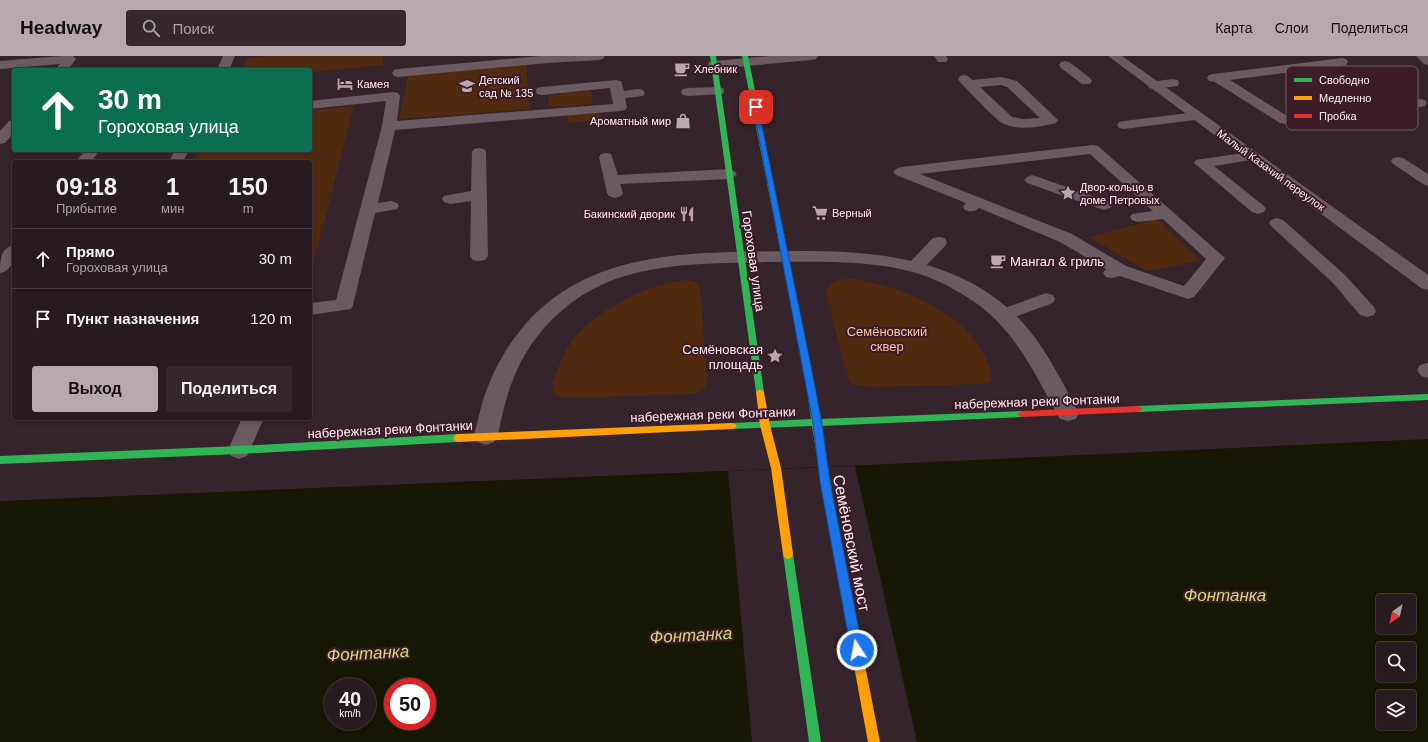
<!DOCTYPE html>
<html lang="ru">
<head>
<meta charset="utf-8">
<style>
  :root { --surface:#281b20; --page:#34282d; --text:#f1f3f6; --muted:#a5a1a5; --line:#44393e; --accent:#b7a8ae }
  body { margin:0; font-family:Arial,sans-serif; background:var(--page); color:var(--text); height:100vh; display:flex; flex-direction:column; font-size:15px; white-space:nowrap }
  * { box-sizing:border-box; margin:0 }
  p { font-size:13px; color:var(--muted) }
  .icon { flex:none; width:22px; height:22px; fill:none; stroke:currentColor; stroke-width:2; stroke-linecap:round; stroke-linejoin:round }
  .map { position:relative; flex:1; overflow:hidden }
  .sheet { position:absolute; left:12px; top:104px; width:300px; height:260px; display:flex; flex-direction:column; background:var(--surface); border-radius:4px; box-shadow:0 2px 6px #0003,0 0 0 1px var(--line) }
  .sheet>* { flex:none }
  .banner { position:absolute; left:12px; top:12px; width:300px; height:84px; border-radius:4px; box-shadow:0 2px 6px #0003,0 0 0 1px var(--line); background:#0b6e4f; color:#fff; overflow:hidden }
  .needle { width:26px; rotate:214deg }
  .controls { position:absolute; left:1376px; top:538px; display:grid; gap:8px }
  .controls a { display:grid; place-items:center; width:40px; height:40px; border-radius:4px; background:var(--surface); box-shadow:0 2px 6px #0003,0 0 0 1px var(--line); font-size:20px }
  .speed { position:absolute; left:324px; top:622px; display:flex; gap:8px; font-size:20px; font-weight:700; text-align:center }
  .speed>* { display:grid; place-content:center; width:52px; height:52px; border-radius:50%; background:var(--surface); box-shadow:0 2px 6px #0003,0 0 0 1px var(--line); line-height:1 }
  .speed small { font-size:10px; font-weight:400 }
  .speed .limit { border:6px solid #d22; background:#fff; color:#111 }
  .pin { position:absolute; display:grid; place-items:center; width:34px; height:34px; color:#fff; margin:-17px; border-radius:8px; box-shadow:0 2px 6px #0006 }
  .me { position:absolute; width:44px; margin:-22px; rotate:349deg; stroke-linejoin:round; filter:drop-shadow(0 0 3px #0008) }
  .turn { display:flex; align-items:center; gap:14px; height:84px; padding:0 20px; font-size:18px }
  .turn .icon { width:52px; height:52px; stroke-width:2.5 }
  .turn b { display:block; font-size:28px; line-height:34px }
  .eta { display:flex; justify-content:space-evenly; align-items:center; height:68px; text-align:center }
  .eta b { font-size:24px; font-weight:700; line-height:28px }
  .primary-button { display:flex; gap:8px; margin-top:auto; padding:8px 20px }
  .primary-button a { flex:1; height:46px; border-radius:4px; background:var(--accent); color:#111; font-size:16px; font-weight:700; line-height:46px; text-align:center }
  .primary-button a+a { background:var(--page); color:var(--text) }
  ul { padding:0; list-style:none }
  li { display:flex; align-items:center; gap:12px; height:60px; padding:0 20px; border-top:1px solid var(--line) }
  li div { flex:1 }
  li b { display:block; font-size:15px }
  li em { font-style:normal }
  header { display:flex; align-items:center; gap:24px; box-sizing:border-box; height:56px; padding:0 20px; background:var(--accent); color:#111 }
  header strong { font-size:19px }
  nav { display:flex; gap:22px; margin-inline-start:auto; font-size:14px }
  .search { width:280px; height:36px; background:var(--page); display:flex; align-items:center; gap:10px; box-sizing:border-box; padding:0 14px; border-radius:4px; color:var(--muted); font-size:15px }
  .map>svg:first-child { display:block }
</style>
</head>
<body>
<header>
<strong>Headway</strong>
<div class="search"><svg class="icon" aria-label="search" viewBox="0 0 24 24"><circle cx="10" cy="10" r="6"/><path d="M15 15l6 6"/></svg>Поиск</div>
<nav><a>Карта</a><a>Слои</a><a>Поделиться</a></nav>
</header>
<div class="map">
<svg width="1428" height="686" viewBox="0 0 1428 686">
  <rect width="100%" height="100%" fill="#35242b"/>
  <g fill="#512b10">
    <path d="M267 0H383L382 9 310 16V14H243L248 2Z"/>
    <path d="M526 9 530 53 399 63 408 20Z"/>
    <path d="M591 35 593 48 549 51 548 39Z"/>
    <path d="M354 50 310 220V106H193L199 94H310V54Z"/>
    <path d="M598 55 600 64 569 67 567 59Z"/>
    <path d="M1157 163 1200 205 1147 215 1089 181Z"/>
    <path d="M850 223C897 228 966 256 986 303 988 310 992 316 991 323L987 327 979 328 869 331 852 328 848 322 826 238C830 223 836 224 850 223Z"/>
    <path d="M688 224 696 226 700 231 707 324C706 333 701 335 693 338L568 342 557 340 552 334C553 320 566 292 575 281 601 252 649 227 688 224Z"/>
  </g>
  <path fill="#161705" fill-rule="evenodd" d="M1428 383V686H0V445L844 410ZM1383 545H1409V571H1383ZM1383 593H1409V619H1383ZM333 631H367V665H333ZM393 631H427V665H393ZM1383 641H1409V667H1383Z"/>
  <path fill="#35242b" d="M855 410 917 686H752L728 415Z"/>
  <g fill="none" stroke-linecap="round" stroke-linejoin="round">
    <g fill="#6b5a61" fill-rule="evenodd">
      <path d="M62 0H73L76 3 68 14H55L60 8 0 13V5Z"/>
      <path d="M223 0H235L229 14H217Z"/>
      <path d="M541 0H605L603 3 599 4 548 7 398 21 394 20 392 17 394 14 398 13Z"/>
      <path d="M934 0H946L948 3 946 6H938Z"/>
      <path d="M1416 0H1428V9L1424 8Z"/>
      <path d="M1342 2 1346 3 1348 6 1346 9 1230 24 1287 60 1420 43 1425 44 1427 47 1425 50 1420 51 1285 68 1280 67 1215 26 1209 25 1207 22 1209 19 1213 18Z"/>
      <path d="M1065 5 1069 6 1090 22 1092 25 1090 28H1082L1061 12 1059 9 1061 6Z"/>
      <path d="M964 19 968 20 972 24 1001 21 1017 25 1058 64 1056 67C1040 71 1020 75 1004 68 994 63 969 35 960 26L958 23 960 20ZM1001 29 1007 31 1040 62 1023 63 1012 61 980 31Z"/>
      <path d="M1173 23 1178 24 1179 27 1178 30 1154 33 1149 32 1148 29 1149 26Z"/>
      <path d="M616 24 621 25 624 35 638 33 643 34 645 37 643 40 625 42 627 51 625 54 620 55 395 74 378 147 391 145 397 147 399 150 397 153 375 157 353 249 351 253 310 259V247L336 244 382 70 386 45 310 53V45L393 36 398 37 400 40 397 65 613 48 610 32 542 39 537 38 536 35 537 32 542 31Z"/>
      <path d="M718 31 723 32 724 35 723 38 688 40 683 39 681 36 683 33 688 32Z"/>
      <path d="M1197 56 1202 57 1204 60 1202 63 1124 73 1119 72 1117 69 1119 66 1124 65Z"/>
      <path d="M14 64V77L5 87 0 88V75L9 65Z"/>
      <path d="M1093 89 1098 90 1225 202 1194 241 1188 243 1182 241 1120 220 1112 222 1106 221 1103 217 1106 213 1060 186 979 152C975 156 971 156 965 154L963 151 966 147 896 119 893 116 896 113 901 111ZM1090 98 1153 155 1132 158 1130 161 1132 164 1138 166 1163 163 1206 203 1184 230 1126 210 1072 178 920 118Z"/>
      <path d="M479 92 484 93 486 96 488 200 485 204 479 205 473 204 470 200 471 145 450 148 444 146 442 143 444 140 471 135 472 96 474 93Z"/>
      <path d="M85 94H100L91 106H76Z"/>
      <path d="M175 94H189L183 106H169Z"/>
      <path d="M1252 96 1257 97 1259 100 1257 103 1214 110 1264 150 1266 153 1264 156 1258 158 1252 156 1194 107 1196 104 1201 103Z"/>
      <path d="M606 97 611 98 618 119 729 113 734 115 737 118 734 121 729 123 620 128 623 137 621 140 615 142 609 140 607 137 599 101 601 98Z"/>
      <path d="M1398 101 1403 102 1428 118V130L1423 128 1393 108 1391 105 1393 102Z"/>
      <path d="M1032 119 1110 146 1112 149 1110 152 1104 154 1098 152 1027 127 1024 124 1027 121Z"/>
      <path d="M1277 162 1283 164 1345 219 1374 251 1376 255 1374 259 1367 261 1360 259 1333 227 1271 170 1269 167 1271 164Z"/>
      <path d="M939 181 945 182 947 186 945 190 922 214 916 215 910 214 907 210 910 206 933 182Z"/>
      <path d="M14 189C14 201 14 214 0 217 0 205 0 192 14 189Z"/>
      <path d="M1046 237 1053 239 1055 243 1053 247 1004 265 997 263 995 259 997 255Z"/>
      <path d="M1427 307H1428V322L1421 320 1417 314 1420 309Z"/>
      <path d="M242 362H264L247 400 239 403 231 400 228 394Z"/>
    </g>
    <g fill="#6b5a61" fill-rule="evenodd">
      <path d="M770 0H818L816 3 812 4 714 13 709 12 708 9 709 6 714 5Z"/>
      <path d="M1108 0H1122L1428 219V234L1421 232Z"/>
      <path d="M799 195C881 194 973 205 1029 274 1049 299 1064 329 1079 357L1076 363 1068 365 1060 363C1035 319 1016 274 973 245 951 230 926 218 900 213 857 204 813 206 770 206 703 208 627 204 571 247 525 283 508 324 498 380L494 386 486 389 478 386 474 380C478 364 481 348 487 333 495 311 508 289 523 271 592 189 702 197 799 195Z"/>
    </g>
    <g fill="#30b455" fill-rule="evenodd">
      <path d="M710 0H716L764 336 760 339 756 336Z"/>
      <path d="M742 0H748L813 320 820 363 1022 355 1027 358 1022 361 821 370 841 486 840 489 836 490 832 489 831 486 812 370 732 373 729 372 727 370 729 368 732 367 811 363 805 320Z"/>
      <path d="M1428 338V344L1138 356 1133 353 1138 350Z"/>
      <path d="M458 378 461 379 463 382 461 385 458 386 239 398 0 408V400L239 390Z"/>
      <path d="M788 493 792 495 793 498 821 686H809L783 498 784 495Z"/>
    </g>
    <g fill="#ff9f0a" fill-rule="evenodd">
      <path d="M760 333 764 336 770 369 781 412 793 498 792 501 788 503 784 501 783 498 771 412 760 369 756 336Z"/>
      <path d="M732 367 735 368 737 370 735 372 732 373 458 386 455 385 453 382 455 379 458 378Z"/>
      <path d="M836 482 840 483 841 486 880 686H868L831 486 832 483Z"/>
    </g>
    <path fill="#e5322d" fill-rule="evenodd" d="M1138 350 1143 353 1138 356 1022 361 1017 358 1022 355Z"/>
  </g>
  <path fill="#1a73e8" stroke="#114b97" d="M753 50 758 51 810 305 822 367 830 426 863 594 861 598 857 600 853 598 851 594 820 426 813 367Z"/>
  <defs>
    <symbol id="cafe-bare" viewBox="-9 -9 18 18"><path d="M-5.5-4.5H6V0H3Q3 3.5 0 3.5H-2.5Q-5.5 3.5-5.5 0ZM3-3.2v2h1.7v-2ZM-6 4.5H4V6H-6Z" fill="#b7a8ae" stroke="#3d1c2a" stroke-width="2.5" paint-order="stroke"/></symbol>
    <symbol id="hotel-bare" viewBox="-9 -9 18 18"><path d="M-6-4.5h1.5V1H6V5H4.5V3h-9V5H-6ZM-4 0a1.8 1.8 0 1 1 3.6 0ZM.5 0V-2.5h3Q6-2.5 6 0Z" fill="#b7a8ae" stroke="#3d1c2a" stroke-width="2.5" paint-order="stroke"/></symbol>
    <symbol id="school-bare" viewBox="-9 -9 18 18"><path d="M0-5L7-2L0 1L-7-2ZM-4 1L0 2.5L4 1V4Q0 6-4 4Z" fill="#b7a8ae" stroke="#3d1c2a" stroke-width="2.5" paint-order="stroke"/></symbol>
    <symbol id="shop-bare" viewBox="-9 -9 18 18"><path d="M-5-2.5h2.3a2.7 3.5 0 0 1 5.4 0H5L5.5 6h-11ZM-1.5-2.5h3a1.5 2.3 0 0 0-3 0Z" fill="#b7a8ae" stroke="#3d1c2a" stroke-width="2.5" paint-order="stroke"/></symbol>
    <symbol id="sight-bare" viewBox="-9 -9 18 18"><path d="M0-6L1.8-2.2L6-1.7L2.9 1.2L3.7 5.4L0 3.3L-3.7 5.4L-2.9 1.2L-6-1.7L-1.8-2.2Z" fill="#b7a8ae" stroke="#3d1c2a" stroke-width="2.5" paint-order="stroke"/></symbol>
    <symbol id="supermarket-bare" viewBox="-9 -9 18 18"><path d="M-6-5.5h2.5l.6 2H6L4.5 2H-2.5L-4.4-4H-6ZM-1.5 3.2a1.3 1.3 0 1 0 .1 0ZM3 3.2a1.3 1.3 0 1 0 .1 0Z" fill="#b7a8ae" stroke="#3d1c2a" stroke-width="2.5" paint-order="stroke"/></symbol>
    <symbol id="restaurant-bare" viewBox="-9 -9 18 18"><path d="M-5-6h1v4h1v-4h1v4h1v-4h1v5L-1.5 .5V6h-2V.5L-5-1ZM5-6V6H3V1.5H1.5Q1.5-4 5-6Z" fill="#b7a8ae" stroke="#3d1c2a" stroke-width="2.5" paint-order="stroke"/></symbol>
  </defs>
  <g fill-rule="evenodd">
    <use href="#cafe-bare" x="671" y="2" width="22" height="22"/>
    <use href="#hotel-bare" x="334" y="17" width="22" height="22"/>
    <use href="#school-bare" x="456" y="19" width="22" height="22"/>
    <use href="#shop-bare" x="672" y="54" width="22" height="22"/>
    <use href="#sight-bare" x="1057" y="126" width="22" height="22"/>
    <use href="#supermarket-bare" x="809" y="146" width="22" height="22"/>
    <use href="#restaurant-bare" x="676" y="147" width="22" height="22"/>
    <use href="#cafe-bare" x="987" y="194" width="22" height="22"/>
    <use href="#sight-bare" x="764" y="289" width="22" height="22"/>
  </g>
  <g text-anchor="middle" stroke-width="4" stroke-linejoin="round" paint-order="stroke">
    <g font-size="11" fill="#fdeff4" stroke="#3d1c2a" text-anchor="start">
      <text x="694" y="17">Хлебник</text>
      <text x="479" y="28">Детский<tspan x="479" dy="13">сад № 135</tspan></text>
      <text x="357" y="32">Камея</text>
      <text x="671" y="69" text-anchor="end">Ароматный мир</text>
      <text x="1080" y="135">Двор-кольцо в<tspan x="1080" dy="13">доме Петровых</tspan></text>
      <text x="832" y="161">Верный</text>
      <text x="675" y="162" text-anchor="end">Бакинский дворик</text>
    </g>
    <g font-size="11" fill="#fdeff4" stroke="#3d1c2a">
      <text transform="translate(1271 114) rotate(36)" y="4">Малый Казачий переулок</text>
    </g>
    <g font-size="13" fill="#fdeff4" stroke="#3d1c2a">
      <text transform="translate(754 205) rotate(82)" y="5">Гороховая улица</text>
      <text transform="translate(1037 345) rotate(-2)" y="5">набережная реки Фонтанки</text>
      <text transform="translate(713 358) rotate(-2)" y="5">набережная реки Фонтанки</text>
      <text transform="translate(390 373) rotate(-3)" y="5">набережная реки Фонтанки</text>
    </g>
    <g font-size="13" fill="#fdeff4" stroke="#3d1c2a" text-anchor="start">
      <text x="1010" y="210">Мангал &amp; гриль</text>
      <text x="763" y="298" text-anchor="end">Семёновская<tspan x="763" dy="15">площадь</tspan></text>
    </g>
    <g font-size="13" fill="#fbc4a0" stroke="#3d1c2a">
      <text x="887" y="280">Семёновский<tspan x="887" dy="15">сквер</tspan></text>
    </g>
    <g font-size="16" fill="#fdeff4" stroke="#3d1c2a">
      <text transform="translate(852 487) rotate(79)" y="6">Семёновский мост</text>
    </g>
    <g font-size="17" font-style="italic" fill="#cdda6f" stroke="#3d1c2a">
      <text x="1225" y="545">Фонтанка</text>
      <text transform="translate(691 579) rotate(-3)" y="6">Фонтанка</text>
      <text transform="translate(368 597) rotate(-3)" y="6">Фонтанка</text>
    </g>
  </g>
  <rect x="1286" y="10" width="132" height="64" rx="6" fill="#3d1c2a" stroke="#775b67" stroke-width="1"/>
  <rect x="1294" y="22" width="18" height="4" fill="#30b455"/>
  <rect x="1294" y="40" width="18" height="4" fill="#ff9f0a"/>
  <rect x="1294" y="58" width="18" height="4" fill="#e5322d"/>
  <g font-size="11" fill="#fdeff4">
    <text x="1319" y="28">Свободно</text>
    <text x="1319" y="46">Медленно</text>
    <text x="1319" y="64">Пробка</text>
  </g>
</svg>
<div class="controls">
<a><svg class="needle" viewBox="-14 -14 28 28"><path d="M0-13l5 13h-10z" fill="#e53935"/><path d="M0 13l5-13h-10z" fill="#a5a1a5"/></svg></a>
<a><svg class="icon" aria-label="search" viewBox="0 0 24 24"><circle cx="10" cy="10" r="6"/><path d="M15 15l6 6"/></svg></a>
<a><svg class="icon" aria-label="layers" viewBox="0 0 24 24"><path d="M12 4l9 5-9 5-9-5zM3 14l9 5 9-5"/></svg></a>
</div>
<div class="speed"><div>40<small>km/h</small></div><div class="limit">50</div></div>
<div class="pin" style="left:756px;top:51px;background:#d93025"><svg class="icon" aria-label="arrive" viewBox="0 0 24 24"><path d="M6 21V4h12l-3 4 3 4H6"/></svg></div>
<svg class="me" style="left:857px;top:594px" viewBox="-20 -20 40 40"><circle r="17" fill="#1a73e8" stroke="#fff" stroke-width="3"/><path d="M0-11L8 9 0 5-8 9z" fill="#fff"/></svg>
<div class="banner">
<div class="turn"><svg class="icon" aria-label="ahead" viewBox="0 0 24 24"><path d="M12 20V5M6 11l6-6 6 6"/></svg><div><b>30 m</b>Гороховая улица</div></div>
</div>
<section class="sheet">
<div class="eta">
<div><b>09:18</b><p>Прибытие</p></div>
<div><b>1</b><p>мин</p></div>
<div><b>150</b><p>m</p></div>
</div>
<ul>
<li><svg class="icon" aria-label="ahead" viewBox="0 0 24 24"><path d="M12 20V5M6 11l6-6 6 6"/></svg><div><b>Прямо</b><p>Гороховая улица</p></div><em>30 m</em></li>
<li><svg class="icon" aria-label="arrive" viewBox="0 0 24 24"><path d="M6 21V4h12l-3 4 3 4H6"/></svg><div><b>Пункт назначения</b></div><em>120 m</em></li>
</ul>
<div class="primary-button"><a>Выход</a><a>Поделиться</a></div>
</section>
</div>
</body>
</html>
